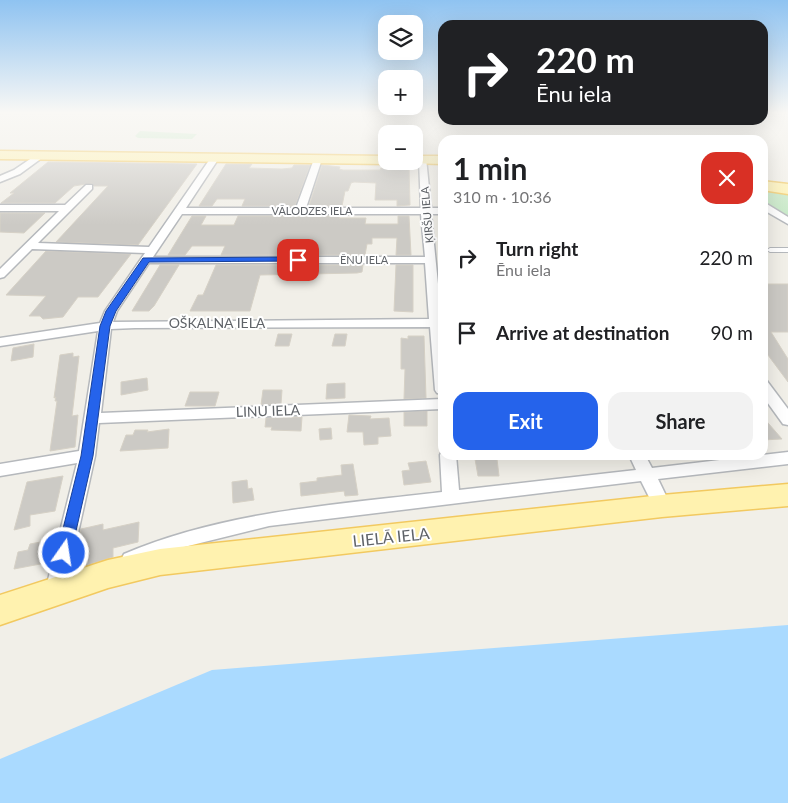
<!DOCTYPE html>
<html lang="en">
<head>
<meta charset="utf-8">
<style>
  :root { --surface:#fff; --page:#f2f2f2; --text:#202124; --muted:#757577; --accent:#2563eb }
  body { margin:0; font-family:Lato,sans-serif; background:var(--page); color:var(--text); height:100vh; display:flex; flex-direction:column; font-size:19px; white-space:nowrap }
  * { box-sizing:border-box; margin:0 }
  p { font-size:16px; color:var(--muted) }
  .icon { flex:none; width:28px; height:28px; fill:none; stroke:currentColor; stroke-width:2; stroke-linecap:round; stroke-linejoin:round }
  .map { position:relative; flex:1; overflow:hidden }
  .sheet { position:absolute; left:438px; top:135px; width:330px; height:325px; display:flex; flex-direction:column; background:var(--surface); border-radius:15px; box-shadow:0 5px 20px #0002 }
  .sheet>* { flex:none }
  .hud { position:absolute; left:438px; top:20px; width:330px; height:105px; border-radius:15px; box-shadow:0 5px 20px #0002; background:#202124; color:#fff; overflow:hidden }
  .tools { position:absolute; left:378px; top:15px; display:grid; gap:10px }
  .tools a { display:grid; place-items:center; width:45px; height:45px; border-radius:10px; background:var(--surface); box-shadow:0 5px 20px #0002; font-size:25px }
  .pin { position:absolute; display:grid; place-items:center; width:42px; height:42px; color:#fff; margin:-21px; border-radius:10px; box-shadow:0 2px 8px #0006 }
  .me { position:absolute; width:55px; margin:-28px; rotate:13deg; stroke-linejoin:round; filter:drop-shadow(0 0 4px #0008) }
  .turn { display:flex; align-items:center; gap:18px; height:105px; padding:0 15px; font-size:22px }
  .turn .icon { width:65px; height:65px; stroke-width:2.5 }
  .turn b { display:block; font-size:35px; line-height:42px }
  .round { display:grid; place-items:center; flex:none; width:52px; height:52px; border-radius:15px; background:var(--page) }
  .headline { display:flex; align-items:center; justify-content:space-between; height:85px; padding:0 15px }
  h1 { font-size:30px; font-weight:700; line-height:38px }
  .action { display:flex; gap:10px; margin-top:auto; padding:10px 15px }
  .action a { flex:1; height:58px; border-radius:15px; background:var(--accent); color:#fff; font-size:20px; font-weight:700; line-height:58px; text-align:center }
  .action a+a { background:var(--page); color:var(--text) }
  ul { padding:0; list-style:none }
  li { display:flex; align-items:center; gap:15px; height:75px; padding:0 15px }
  li div { flex:1 }
  li b { display:block; font-size:19px }
  li em { font-style:normal }
  .map>svg:first-child { display:block }
</style>
</head>
<body>
<div class="map">
<svg width="788" height="803" viewBox="0 0 788 803">
  <rect width="100%" height="100%" fill="#f1efe8"/>
  <g fill="#c5e8c5">
    <path d="M140 131 197 134 192 139 138 138 135 136Z"/>
    <path d="M762 187 788 192V218L763 202Z"/>
  </g>
  <path fill="#aadaff" d="M788 625V803H0V759L212 670Z"/>
  <g fill="#cccac5" stroke="#d6d1c6">
    <path d="M48 162H62L197 164 138 245 56 242 108 186H94L92 183 74 186 55 203H1L14 193H10Z"/>
    <path d="M226 164H252L249 168 282 169 292 168 294 165H310L295 206H242L245 199H217L212 206H199Z"/>
    <path d="M322 165 340 167 339 169 343 170H380L381 168 409 167 410 205 397 206V200H375L376 183 354 182 351 183 348 191H345L342 206H309Z"/>
    <path d="M0 213H45L24 233 0 232Z"/>
    <path d="M192 216H206L201 225H234L238 216H340L339 218H366L365 224H398V216H409L411 255H396L397 238H372V244H367L365 255H221L225 246H192L185 255H168Z"/>
    <path d="M46 251 131 254 98 297H78L63 317 43 319 40 316H29L46 296 6 295Z"/>
    <path d="M160 265H179L154 306 149 311H132Z"/>
    <path d="M216 265H363L362 272 357 273 260 275 250 311H190L198 295H203Z"/>
    <path d="M396 265H413V312L394 311Z"/>
    <path d="M762 284H788V332H771L788 359V382L762 347Z"/>
    <path d="M278 334H292L289 346H275Z"/>
    <path d="M335 334H347L345 346H332Z"/>
    <path d="M408 336H424L426 398 404 399 405 369H401V338L408 339Z"/>
    <path d="M34 344 33 357 11 361 13 348Z"/>
    <path d="M73 353V357L79 356 72 416 78 415 75 447 50 451 57 401H55L56 397 54 398 60 355Z"/>
    <path d="M147 378 148 390 121 395V382Z"/>
    <path d="M345 383V398L326 399 327 384Z"/>
    <path d="M263 390H282L281 404 261 405Z"/>
    <path d="M190 392H219L215 406H185Z"/>
    <path d="M427 411V426H404V412Z"/>
    <path d="M349 415 371 416 370 419 389 418 391 436 378 437V444L364 445 363 432H347Z"/>
    <path d="M762 416 782 439 762 440Z"/>
    <path d="M302 417 301 431 271 430 272 427H265L266 418Z"/>
    <path d="M331 428 332 439 320 440 319 429Z"/>
    <path d="M169 429 168 448 120 451 126 435H133L135 430H148L147 432Z"/>
    <path d="M475 459H497L499 476H478Z"/>
    <path d="M426 461 431 482 404 485 402 471 410 470 408 463Z"/>
    <path d="M353 464 358 495 345 496 344 491 301 496 300 483 317 481V478L342 475 341 465Z"/>
    <path d="M63 476 55 511 30 515V526L14 530 27 482Z"/>
    <path d="M247 480 248 489 252 488 254 500 233 503 232 482Z"/>
    <path d="M139 522 138 542 113 548V557L72 570 81 529 103 524V530Z"/>
    <path d="M56 539 51 562 14 569 18 552 28 550 30 544Z"/>
  </g>
  <g fill="none" stroke-linecap="round" stroke-linejoin="round">
    <defs>
      <path id="service" d="M788 248V252H770L767 250 770 248Z"/>
      <g id="minor">
        <path d="M39 153 46 155 20 174 0 182V176L14 170Z"/>
        <path d="M212 156 219 158 186 208H296L314 159 318 157 322 159 306 208H421L419 160 426 158 431 208H442V214H431L442 324V394L437 393 435 390 430 327 135 328 111 329 101 413 442 399V409L99 423 95 456 65 592 62 598 55 601 48 598 45 592 77 463 0 476V464L79 451 98 331 0 346V338L100 323 105 311 145 253 32 249 4 277 0 278V269L59 211H0V205H65L86 185H92V189L38 243 149 247ZM182 214H421L425 257H153ZM149 263H425L429 319 113 322 117 311Z"/>
        <path d="M762 201 788 217V224L762 209Z"/>
        <path d="M762 380 767 381 788 409V425L783 424 762 395Z"/>
        <path d="M442 451V455H456L459 490 636 470 629 455H645L652 468 788 452V464L658 479 671 506 668 511 662 513 656 511 641 481 269 526 184 547 131 568 124 566 121 560 124 554C225 511 334 505 442 492L440 455Z"/>
      </g>
      <g id="primary">
        <path d="M0 151 386 156V161H392L386 164 0 159Z"/>
        <path d="M414 156H442V164L409 163 408 161H414Z"/>
        <path d="M762 181 788 184V194L762 190Z"/>
        <path d="M788 484V506L662 517 160 575 108 588 0 625V595L108 560 160 549 662 495Z"/>
      </g>
    </defs>
    <use href="#service" stroke="#b5b8bc" stroke-width="2"/>
    <use href="#minor" stroke="#b5b8bc" stroke-width="3"/>
    <use href="#primary" stroke="#f2c960" stroke-width="3"/>
    <use href="#service" fill="#fff" fill-rule="evenodd"/>
    <use href="#minor" fill="#fff" fill-rule="evenodd"/>
    <use href="#primary" fill="#fff2af" fill-rule="evenodd"/>
  </g>
  <linearGradient id="sky" x2="0" y2="1"><stop stop-color="#8fc3f1"/><stop offset="0.5" stop-color="#f9f8f5"/><stop offset="1" stop-color="#f9f8f5" stop-opacity="0"/></linearGradient>
  <rect width="788" height="225" fill="url(#sky)"/>
  <path fill="#2563eb" stroke="#184099" d="M298 257 301 258V261L149 262 116 311 110 326 93 456 71 553 69 557 64 559 59 557 57 553 81 456 100 326 106 311 143 258Z"/>
  <g text-anchor="middle" stroke-width="4" stroke-linejoin="round" paint-order="stroke">
    <g font-size="11" fill="#5f6368" stroke="#fff">
      <text x="312" y="215">VĀLODZES IELA</text>
      <text transform="translate(427 215) rotate(-95)" y="4">ĶIRŠU IELA</text>
      <text x="364" y="264">ĒNU IELA</text>
    </g>
    <g font-size="14" fill="#5f6368" stroke="#fff">
      <text x="217" y="328">OŠKALNA IELA</text>
      <text transform="translate(268 411) rotate(-2)" y="5">LINU IELA</text>
    </g>
    <g font-size="16" fill="#5f6368" stroke="#fff">
      <text transform="translate(391 537) rotate(-6)" y="6">LIELĀ IELA</text>
    </g>
  </g>
</svg>
<div class="tools">
<a><svg class="icon" aria-label="layers" viewBox="0 0 24 24"><path d="M12 4l9 5-9 5-9-5zM3 14l9 5 9-5"/></svg></a>
<a>+</a>
<a>−</a>
</div>
<div class="pin" style="left:298px;top:260px;background:#d93025"><svg class="icon" aria-label="arrive" viewBox="0 0 24 24"><path d="M6 21V4h12l-3 4 3 4H6"/></svg></div>
<svg class="me" style="left:64px;top:553px" viewBox="-20 -20 40 40"><circle r="17" fill="#2563eb" stroke="#fff" stroke-width="3"/><path d="M0-11L8 9 0 5-8 9z" fill="#fff"/></svg>
<div class="hud">
<div class="turn"><svg class="icon" aria-label="right" viewBox="0 0 24 24"><path d="M7 20v-9h11M14 6l5 5-5 5"/></svg><div><b>220 m</b>Ēnu iela</div></div>
</div>
<section class="sheet">
<div class="headline"><div><h1>1 min</h1><p>310 m · 10:36</p></div><a class="round" style="background:#d93025;color:#fff"><svg class="icon" aria-label="close" viewBox="0 0 24 24"><path d="M6 6l12 12M18 6L6 18"/></svg></a></div>
<ul>
<li><svg class="icon" aria-label="right" viewBox="0 0 24 24"><path d="M7 20v-9h11M14 6l5 5-5 5"/></svg><div><b>Turn right</b><p>Ēnu iela</p></div><em>220 m</em></li>
<li><svg class="icon" aria-label="arrive" viewBox="0 0 24 24"><path d="M6 21V4h12l-3 4 3 4H6"/></svg><div><b>Arrive at destination</b></div><em>90 m</em></li>
</ul>
<div class="action"><a>Exit</a><a>Share</a></div>
</section>
</div>
</body>
</html>
